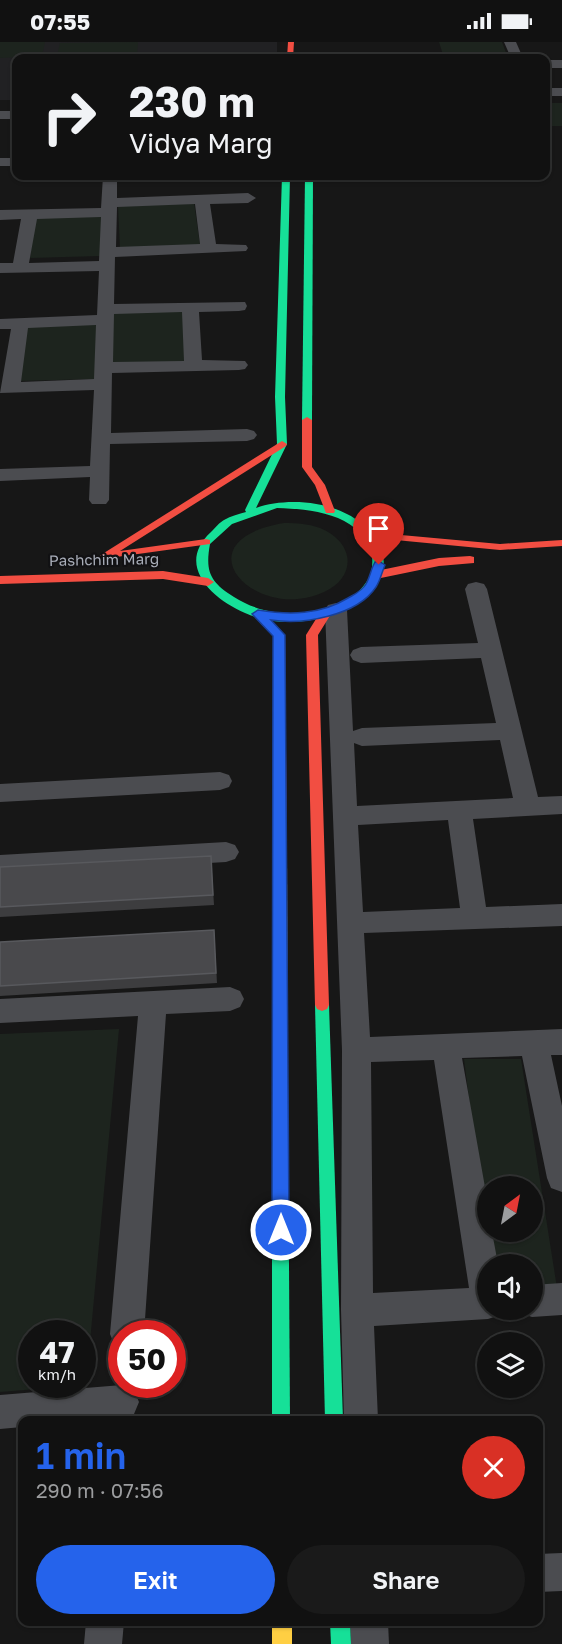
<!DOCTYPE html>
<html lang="en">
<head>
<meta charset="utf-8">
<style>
  :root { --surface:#111; --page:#1a1a1a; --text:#f1f3f6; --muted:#9c9d9f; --line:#303131; --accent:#2563eb }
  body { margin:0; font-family:"Golos Text",sans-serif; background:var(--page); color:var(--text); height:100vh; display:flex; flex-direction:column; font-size:22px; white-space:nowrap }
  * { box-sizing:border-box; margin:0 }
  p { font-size:20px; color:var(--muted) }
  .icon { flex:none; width:33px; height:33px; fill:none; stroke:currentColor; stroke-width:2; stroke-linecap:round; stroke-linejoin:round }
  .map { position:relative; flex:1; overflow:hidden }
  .drawer { position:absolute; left:18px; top:1374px; width:525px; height:210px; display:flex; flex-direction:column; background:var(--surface); border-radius:12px; box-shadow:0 2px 4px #0004,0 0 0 2px var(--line) }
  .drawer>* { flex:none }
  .hud { position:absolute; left:12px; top:12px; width:538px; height:126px; border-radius:12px; box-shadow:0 2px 4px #0004,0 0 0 2px var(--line); background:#111; color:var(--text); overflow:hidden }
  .needle { width:39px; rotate:32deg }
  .fabs { position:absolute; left:477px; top:1134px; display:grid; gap:12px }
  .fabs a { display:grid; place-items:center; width:66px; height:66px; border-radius:50%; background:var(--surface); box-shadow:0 2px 4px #0004,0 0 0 2px var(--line); font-size:30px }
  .speed { position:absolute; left:18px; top:1278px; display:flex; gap:12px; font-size:30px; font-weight:700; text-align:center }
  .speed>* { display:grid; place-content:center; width:78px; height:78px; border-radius:50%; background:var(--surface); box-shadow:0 2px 4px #0004,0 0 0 2px var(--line); line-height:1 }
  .speed small { font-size:15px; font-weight:400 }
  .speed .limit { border:9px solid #d22; background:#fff; color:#111 }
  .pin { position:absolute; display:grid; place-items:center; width:51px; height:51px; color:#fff; margin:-62px -26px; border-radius:50% 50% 50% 0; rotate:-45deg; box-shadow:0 0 6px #0007 }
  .pin .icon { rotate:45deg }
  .me { position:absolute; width:66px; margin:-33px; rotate:0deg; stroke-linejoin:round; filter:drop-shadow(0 0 4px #0008) }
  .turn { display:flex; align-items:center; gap:21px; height:126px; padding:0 18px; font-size:27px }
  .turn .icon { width:78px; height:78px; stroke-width:2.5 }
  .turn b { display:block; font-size:42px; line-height:51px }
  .round { display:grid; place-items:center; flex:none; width:63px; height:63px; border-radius:32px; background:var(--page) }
  .headline { display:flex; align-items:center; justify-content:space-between; height:102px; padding:0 18px }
  h1 { font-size:36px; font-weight:600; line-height:45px; color:var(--accent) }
  .primary-button { display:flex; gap:12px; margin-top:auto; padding:12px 18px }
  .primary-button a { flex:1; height:69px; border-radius:36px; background:var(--accent); color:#fff; font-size:24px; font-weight:600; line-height:69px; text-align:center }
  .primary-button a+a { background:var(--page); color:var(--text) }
  .status { display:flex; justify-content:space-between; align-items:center; height:42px; padding:0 30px; background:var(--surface); direction:ltr }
  .status svg { height:16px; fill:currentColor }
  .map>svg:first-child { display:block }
</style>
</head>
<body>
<div class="status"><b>07:55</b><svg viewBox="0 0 49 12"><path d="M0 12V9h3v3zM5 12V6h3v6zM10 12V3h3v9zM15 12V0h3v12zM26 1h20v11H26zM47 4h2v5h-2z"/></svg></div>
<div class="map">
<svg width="562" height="1602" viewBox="0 0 562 1602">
  <rect width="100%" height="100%" fill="#171717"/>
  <path fill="#212123" d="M0 0H277V16H16V58H0Z"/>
  <g fill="#1d241e" fill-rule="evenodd">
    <path d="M0 0H45L42 14 0 16Z"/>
    <path d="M138 0 137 13 57 14 60 1Z"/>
    <path d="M439 0H502L508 16H444Z"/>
    <rect x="546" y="61" width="16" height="23"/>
    <path d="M194 161 200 203 120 207 118 164Z"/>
    <path d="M102 172 100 214 30 216 35 174Z"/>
    <path d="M186 269 188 321 108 324 111 271Z"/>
    <path d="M98 282 95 337 18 339 25 284Z"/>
    <path d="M284 481C297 481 309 482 320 486 354 500 358 534 324 550 255 582 177 499 284 481Z"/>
    <path d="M119 987 86 1343 0 1350V992ZM32 1292H82V1342H32Z"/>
    <path d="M464 1017H521L557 1246H533L532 1222H490ZM488 1144H532V1190H488Z"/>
  </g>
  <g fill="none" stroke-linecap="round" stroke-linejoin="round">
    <g fill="#4b4c50" fill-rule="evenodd">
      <path d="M504 0H516L523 16H511Z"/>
      <rect x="546" y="18" width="16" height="8"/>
      <rect x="546" y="46" width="16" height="8"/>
      <rect x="0" y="69" width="16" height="8"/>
      <rect x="0" y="116" width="16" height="8"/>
      <path d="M103 134H117V156L248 151 256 156 248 161 210 162 216 202 246 203 248 206 246 209 115 215 114 262 245 260 247 264 245 268 239 269 199 270 202 318 245 319 248 323 245 327 239 328 112 331 111 391 247 387 254 389 257 393 254 397 247 399 110 402 109 458 106 462H92L89 458 90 435 0 439V427L90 424 94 348 0 351 11 287H0V277L97 273 99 229 0 231V221H13L21 177 0 178V168L101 166ZM195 162 200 202 116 205 117 165ZM101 175 99 219 29 221 37 177ZM182 270 184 319 113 320 114 272ZM96 283 94 337 21 340 28 286Z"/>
      <path d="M476 540 484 542 487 547 538 755 562 754V772L473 777 486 865 562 862V884L364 891 370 995 562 987V1013H551L562 1064V1150L551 1146 547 1136 522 1014 462 1016 488 1162V1190H492L498 1222H488V1268H502L500 1273 488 1277 374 1284 378 1378H344L341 1268 342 1008 325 568 328 563 336 561 344 563 347 568 353 689 362 686 496 681 481 616 361 621 353 618 350 613 353 608 361 605 478 601 465 547 468 542ZM500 698 513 756 357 764 354 701 362 704ZM448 778 460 866 363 870 358 783ZM434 1018 469 1246 373 1251 371 1020Z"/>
      <path d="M220 730 229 733 232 739 229 745 220 748 0 760V742Z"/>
      <path d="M226 800 235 803 239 810 235 817 226 820 0 833V813Z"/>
      <path d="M230 945 240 949 244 957 240 965 230 969 166 972 144 1292H122V1306L115 1304 110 1292 138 974 0 981V957Z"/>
      <path d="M562 1241V1273L532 1275 520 1271 519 1268H532V1243Z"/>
      <path d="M122 1343 134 1348 139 1360 134 1372 122 1377 22 1378V1385L0 1387V1353Z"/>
      <path d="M562 1511V1549L538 1550V1512Z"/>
      <path d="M86 1580H124L122 1602H84Z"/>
      <path d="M350 1580H388L389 1602H351Z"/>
    </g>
    <g fill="#16e098" fill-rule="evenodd">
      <path d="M282 134H290L285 355 287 402 256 466C296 452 361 462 380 505 388 521 382 535 372 548 360 564 341 572 321 576 297 582 269 582 245 571 212 557 175 523 211 490 215 486 220 480 224 478 231 474 239 472 246 470L245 468 277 402 275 355ZM277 466C310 467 358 471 371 509 373 517 373 528 369 536 343 581 272 580 234 555 210 540 205 530 210 502L232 482Z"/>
      <path d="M305 134H313L312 378 307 381 302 378Z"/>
      <path d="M322 957 327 959 329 963 343 1378H325L315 963 317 959Z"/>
      <path d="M280 1062 286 1064 288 1069 290 1378H272V1069L274 1064Z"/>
      <path d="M330 1580H350L351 1602H331Z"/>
    </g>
    <g fill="#ffcf43" fill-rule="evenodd">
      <path d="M280 814 285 815 287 819 288 1069 286 1074 280 1076 274 1074 272 1069 273 819 275 815Z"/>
      <rect x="272" y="1580" width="20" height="22"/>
    </g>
    <g fill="#f24e42" fill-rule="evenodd">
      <path d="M288 0H294L293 16H287Z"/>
      <path d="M307 375 312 378V425L325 443 335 469 334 471H326L315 443 302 425V378Z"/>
      <path d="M282 399 287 402 286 404 120 509 206 497 210 498V502L109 516 102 520 96 516Z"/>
      <path d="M368 490 500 502 562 498V504L500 508 364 495 363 493Z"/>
      <path d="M470 514 474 515V521L439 524 376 537 370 533 376 529 439 516Z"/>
      <path d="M163 529 208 536 214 540 208 544 163 537 0 542V534Z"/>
      <path d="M258 568 262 569 285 593 287 819 285 823H275L273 819V594L252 572Z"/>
      <path d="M325 568 331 572 318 593 329 963 327 967 322 969 317 967 315 963 306 593 321 569Z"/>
    </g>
  </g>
  <g fill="#3d3d3f">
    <path d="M211 814 214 863 0 875V825Z"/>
    <path d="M214 888 217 941 0 954V900Z"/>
  </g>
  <g fill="#49494c" stroke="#58595d" stroke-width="1.5">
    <path d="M211 814 213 853 0 865V825Z"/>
    <path d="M214 888 216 931 0 944V900Z"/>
  </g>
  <path fill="#2563eb" stroke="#184099" stroke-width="1.5" d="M379 519 385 523C382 530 380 539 376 545 357 574 302 583 271 578L285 593 289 1188 287 1194 281 1196 275 1194 272 1188 273 594 252 572 258 568C289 573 320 573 348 556 355 552 362 549 366 542 370 535 371 527 375 520Z"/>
  <g text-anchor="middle" stroke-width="4.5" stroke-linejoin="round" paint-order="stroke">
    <g font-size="15" fill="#a8adb8" stroke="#111113">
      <text transform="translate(104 518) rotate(-1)" y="5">Pashchim Marg</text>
    </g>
  </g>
</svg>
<div class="fabs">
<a><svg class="needle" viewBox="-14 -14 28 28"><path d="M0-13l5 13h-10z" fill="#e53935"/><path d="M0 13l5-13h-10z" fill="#9c9d9f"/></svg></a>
<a><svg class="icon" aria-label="sound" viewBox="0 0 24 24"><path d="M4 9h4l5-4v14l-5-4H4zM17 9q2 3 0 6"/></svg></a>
<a><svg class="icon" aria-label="layers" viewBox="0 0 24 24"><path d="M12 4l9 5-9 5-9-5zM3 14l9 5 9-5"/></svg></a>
</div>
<div class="speed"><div>47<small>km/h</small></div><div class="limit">50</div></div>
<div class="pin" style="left:379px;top:523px;background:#d93025"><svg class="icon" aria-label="arrive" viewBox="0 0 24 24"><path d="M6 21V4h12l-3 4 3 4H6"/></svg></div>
<svg class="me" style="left:281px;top:1188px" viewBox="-20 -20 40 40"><circle r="17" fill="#2563eb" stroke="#fff" stroke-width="3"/><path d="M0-11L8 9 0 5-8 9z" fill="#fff"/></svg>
<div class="hud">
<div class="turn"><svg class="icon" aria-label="right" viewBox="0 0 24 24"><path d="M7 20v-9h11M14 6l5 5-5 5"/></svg><div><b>230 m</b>Vidya Marg</div></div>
</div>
<section class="drawer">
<div class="headline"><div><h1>1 min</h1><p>290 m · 07:56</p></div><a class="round" style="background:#d93025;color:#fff"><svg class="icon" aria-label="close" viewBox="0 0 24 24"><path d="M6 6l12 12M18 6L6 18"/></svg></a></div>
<div class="primary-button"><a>Exit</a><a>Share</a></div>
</section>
</div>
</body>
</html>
